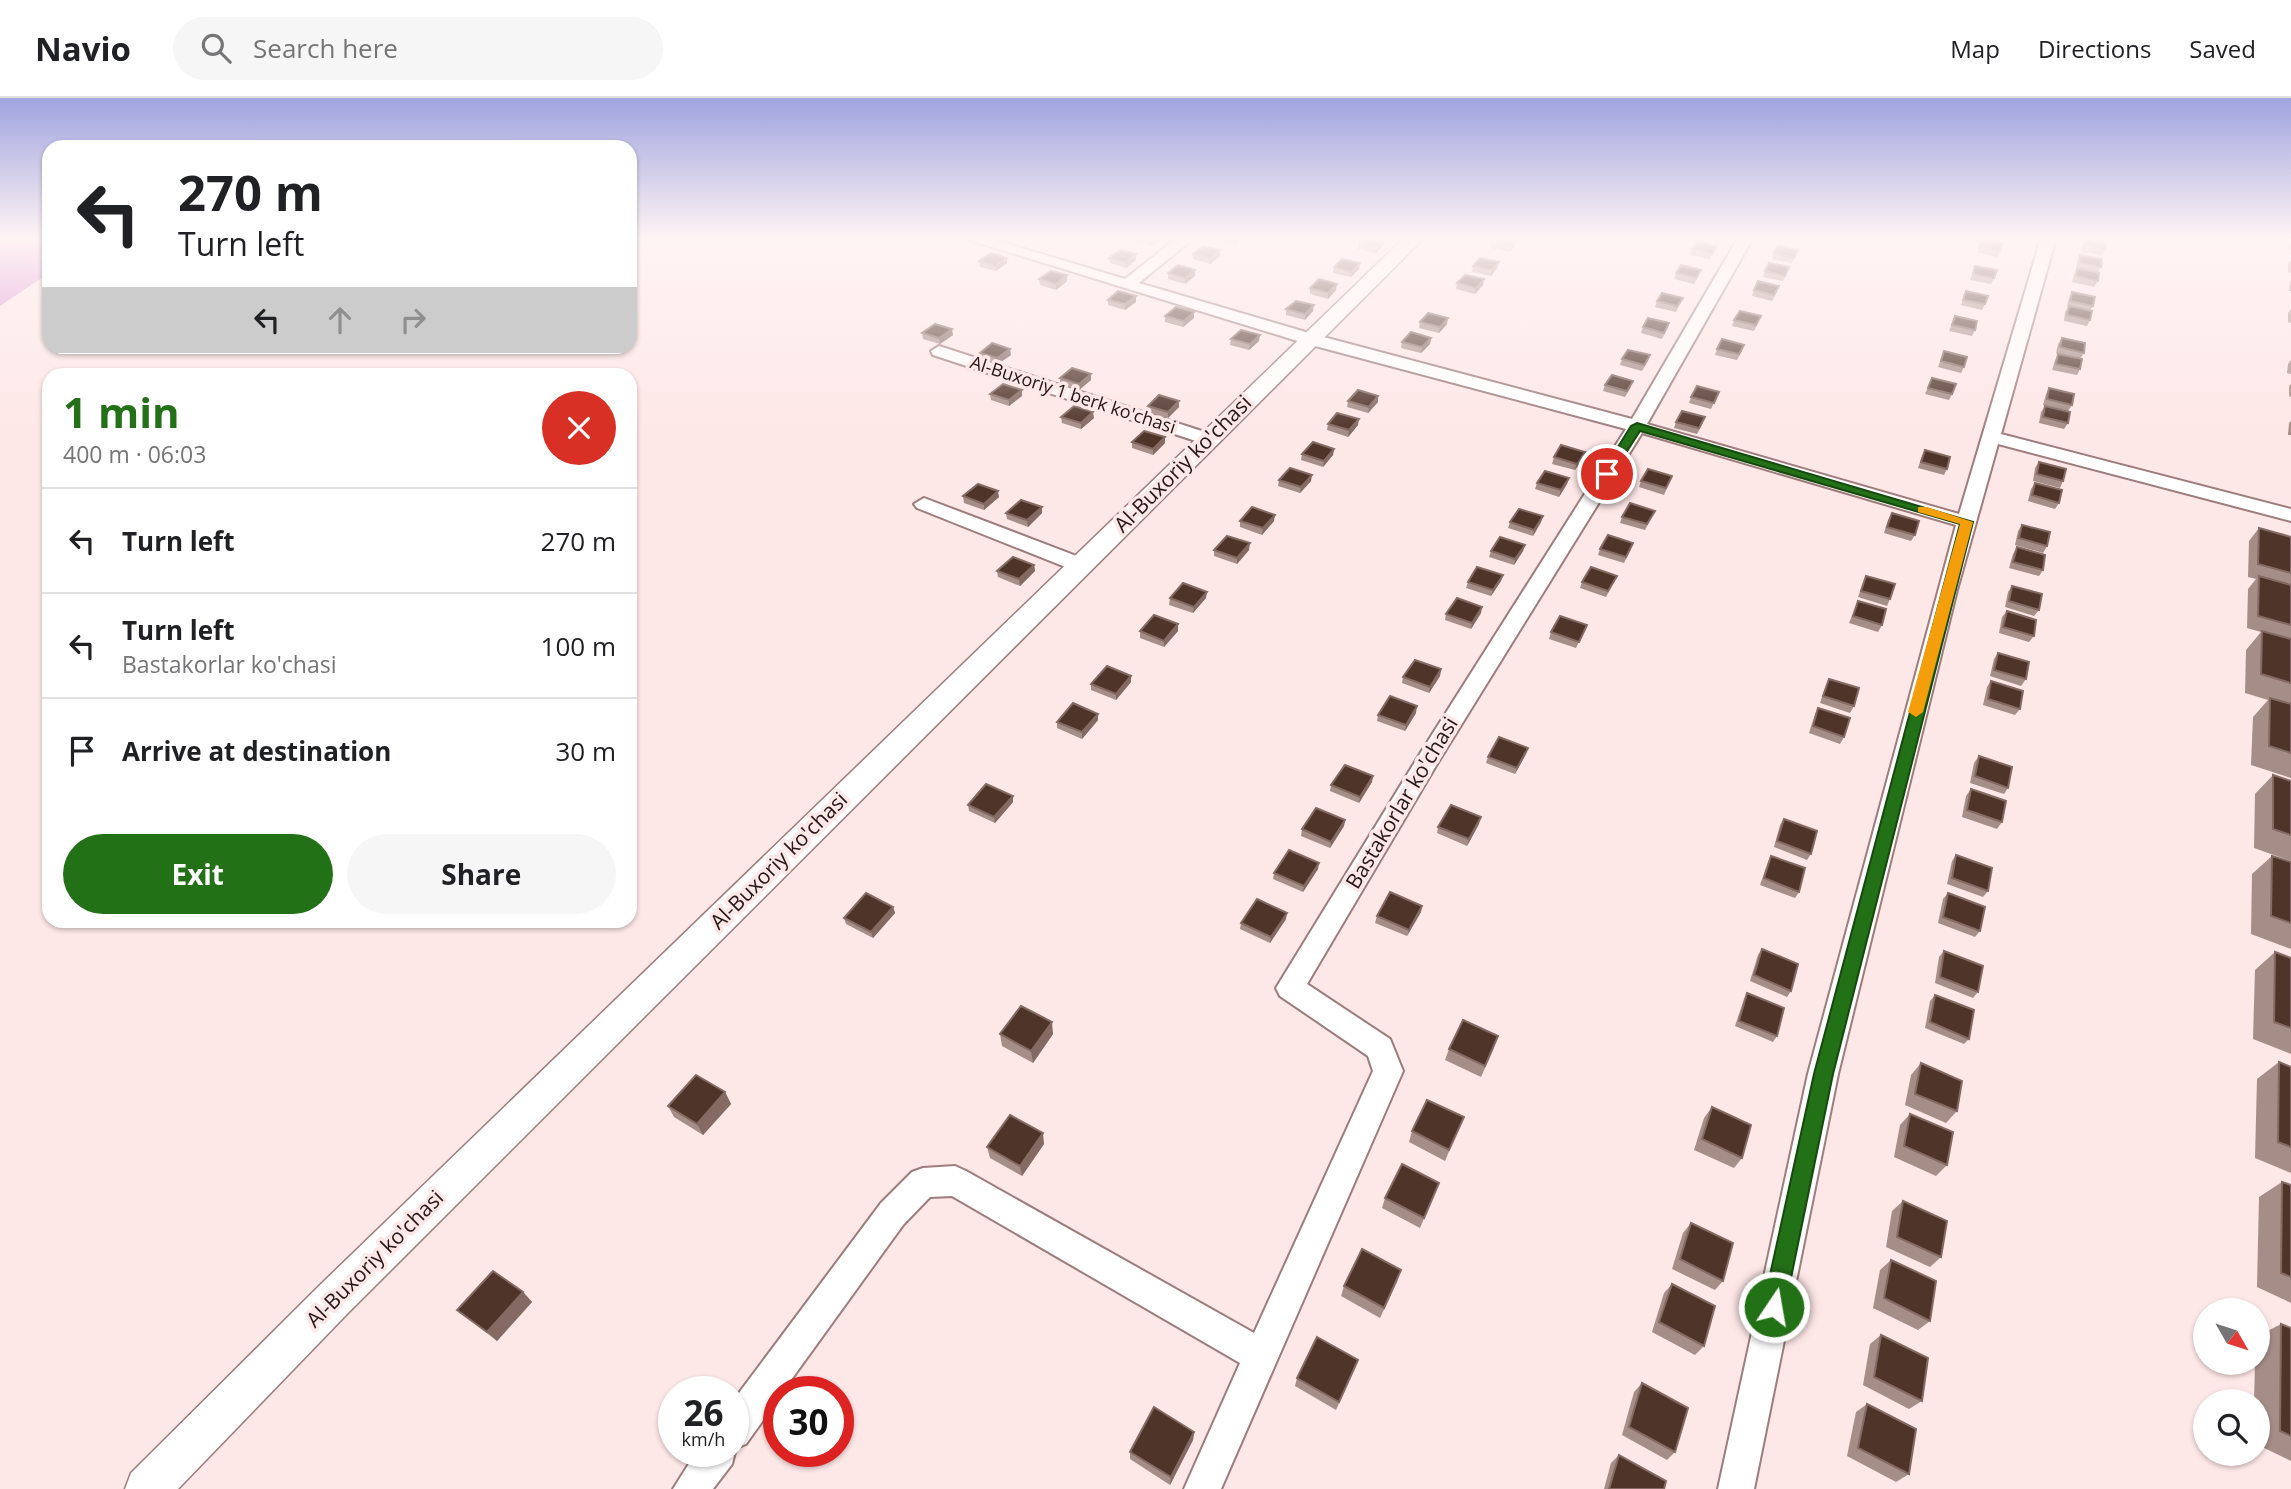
<!DOCTYPE html>
<html lang="en">
<head>
<meta charset="utf-8">
<style>
  :root { --surface:#fff; --page:#f6f6f6; --text:#202124; --muted:#757577; --line:#e0e0e0; --accent:#237117 }
  body { margin:0; font-family:"Open Sans",sans-serif; background:var(--page); color:var(--text); height:100vh; display:flex; flex-direction:column; font-size:26px; white-space:nowrap }
  * { box-sizing:border-box; margin:0 }
  p { font-size:23px; color:var(--muted) }
  .icon { flex:none; width:38px; height:38px; fill:none; stroke:currentColor; stroke-width:2; stroke-linecap:round; stroke-linejoin:round }
  .map { position:relative; flex:1; overflow:hidden }
  .sheet { position:absolute; left:42px; top:270px; width:595px; height:560px; display:flex; flex-direction:column; background:var(--surface); border-radius:21px; box-shadow:0 2px 5px #0004 }
  .sheet>* { flex:none }
  .hud { position:absolute; left:42px; top:42px; width:595px; height:214px; border-radius:21px; box-shadow:0 2px 5px #0004; background:#fff; color:var(--text); overflow:hidden }
  .needle { width:46px; rotate:129deg }
  .buttons { position:absolute; left:2193px; top:1200px; display:grid; gap:14px }
  .buttons a { display:grid; place-items:center; width:77px; height:77px; border-radius:50%; background:var(--surface); box-shadow:0 2px 5px #0004; font-size:35px }
  .speed { position:absolute; left:658px; top:1278px; display:flex; gap:14px; font-size:35px; font-weight:700; text-align:center }
  .speed>* { display:grid; place-content:center; width:91px; height:91px; border-radius:50%; background:var(--surface); box-shadow:0 2px 5px #0004; line-height:1 }
  .speed small { font-size:18px; font-weight:400 }
  .speed .limit { border:10px solid #d22; background:#fff; color:#111 }
  .pin { position:absolute; display:grid; place-items:center; width:60px; height:60px; color:#fff; margin:-30px; border:4px solid #fff; border-radius:50%; box-shadow:0 2px 7px #0007 }
  .me { position:absolute; width:77px; margin:-38px; rotate:12deg; stroke-linejoin:round; filter:drop-shadow(0 0 5px #0008) }
  .turn { display:flex; align-items:center; gap:24px; height:147px; padding:0 21px; font-size:32px }
  .turn .icon { width:91px; height:91px; stroke-width:2.5 }
  .turn b { display:block; font-size:49px; line-height:60px }
  .lanes { display:flex; align-items:center; height:66px; padding:0 21px; background:#0003; justify-content:center; gap:35px; direction:ltr }
  .lanes .off { opacity:.35 }
  .round { display:grid; place-items:center; flex:none; width:74px; height:74px; border-radius:37px; background:var(--page) }
  .headline { display:flex; align-items:center; justify-content:space-between; height:119px; padding:0 21px }
  h1 { font-size:42px; font-weight:700; line-height:52px; color:var(--accent) }
  .action { display:flex; gap:14px; margin-top:auto; padding:14px 21px }
  .action a { flex:1; height:80px; border-radius:42px; background:var(--accent); color:#fff; font-size:28px; font-weight:700; line-height:80px; text-align:center }
  .action a+a { background:var(--page); color:var(--text) }
  ul { padding:0; list-style:none }
  li { display:flex; align-items:center; gap:21px; height:105px; padding:0 21px; border-top:2px solid var(--line) }
  li div { flex:1 }
  li b { display:block; font-size:26px }
  li em { font-style:normal }
  header { display:flex; align-items:center; gap:42px; box-sizing:border-box; height:98px; padding:0 35px; background:var(--surface); border-bottom:2px solid var(--line) }
  header strong { font-size:33px }
  nav { display:flex; gap:38px; margin-inline-start:auto; font-size:24px }
  .search { width:490px; height:63px; background:var(--page); display:flex; align-items:center; gap:18px; box-sizing:border-box; padding:0 24px; border-radius:38px; color:var(--muted); font-size:26px }
  .map>svg:first-child { display:block }
</style>
</head>
<body>
<header>
<strong>Navio</strong>
<div class="search"><svg class="icon" aria-label="search" viewBox="0 0 24 24"><circle cx="10" cy="10" r="6"/><path d="M15 15l6 6"/></svg>Search here</div>
<nav><a>Map</a><a>Directions</a><a>Saved</a></nav>
</header>
<div class="map">
<svg width="2291" height="1391" viewBox="0 0 2291 1391">
  <rect width="100%" height="100%" fill="#fee7e7"/>
  <path fill="#d58cd4" d="M0 140H49V175L0 208Z"/>
  <g fill="none" stroke-linecap="round" stroke-linejoin="round">
    <defs>
      <g id="minor">
        <path d="M963 140H988L1125 181 1177 140H1194L1139 185 1316 237 1632 321 1738 140H1753L1647 326 1959 416 2041 140H2056L2001 336 2291 411V423L1998 346 1957 492 1838 976 1754 1391H1718L1808 976 1956 427 1642 335 1437 666 1307 886 1390 941 1403 973 1221 1391H1184L1240 1265 952 1098 930 1099 903 1127 783 1293H779V1300L746 1346 736 1350 732 1366 713 1391H673L697 1353H733V1303L881 1105 912 1074 923 1070 955 1068 966 1073 1254 1235 1373 973 1368 958 1280 898 1276 890 1421 654 1626 331 1304 245Z"/>
        <path d="M939 248 1214 337 1217 341 1214 345H1202L933 257 931 253Z"/>
        <path d="M924 400 1087 462 1090 467 1087 472H1073L917 410 914 406Z"/>
      </g>
      <path id="tertiary" d="M1404 140H1424L348 1215 178 1391H125L131 1375 320 1187Z"/>
    </defs>
    <use href="#minor" stroke="#9e7c7c" stroke-width="4"/>
    <use href="#tertiary" stroke="#9e7c7c" stroke-width="3"/>
    <use href="#minor" fill="#fff" fill-rule="evenodd"/>
    <use href="#tertiary" fill="#fff" fill-rule="evenodd"/>
  </g>
  <g fill="#a68e88">
    <path d="M1136 140H1162L1152 148 1136 143Z"/>
    <path d="M1218 140H1242L1235 146 1218 142Z"/>
    <path d="M1708 140H1722L1720 143Z"/>
    <path d="M2084 140H2107L2105 144V152L2102 157 2081 153Z"/>
    <path d="M1982 141 2000 153 1997 159 1977 154Z"/>
    <path d="M2291 141V152L2289 151V144Z"/>
    <path d="M1492 144 1516 146 1510 154 1491 150Z"/>
    <path d="M1359 145 1384 147 1376 155 1358 151Z"/>
    <path d="M1717 148 1710 161 1690 157 1692 151Z"/>
    <path d="M1220 152V158L1210 166 1193 161V156Z"/>
    <path d="M1798 152 1792 165 1772 161 1774 155Z"/>
    <path d="M1136 156V162L1126 170 1110 165 1109 160Z"/>
    <path d="M2080 157 2101 169 2098 174V183L2094 189 2072 184 2074 176 2077 171H2076L2077 163Z"/>
    <path d="M2291 162V175L2288 174V166Z"/>
    <path d="M979 163 1007 165 996 173 980 169Z"/>
    <path d="M1499 164 1497 170 1491 178 1472 174 1473 168Z"/>
    <path d="M1975 168 1994 180 1991 186 1970 182Z"/>
    <path d="M1334 169 1359 171 1351 179 1333 175Z"/>
    <path d="M1765 173 1787 175 1783 183 1763 179Z"/>
    <path d="M1168 175 1195 178 1185 186 1168 181Z"/>
    <path d="M1676 175 1699 177 1694 186 1674 181Z"/>
    <path d="M1067 177V183L1056 192 1040 187 1039 181Z"/>
    <path d="M1484 181 1483 187 1475 196 1456 191 1457 185Z"/>
    <path d="M2291 182V193H2289L2290 184Z"/>
    <path d="M1337 186 1336 192 1328 201 1310 196V190Z"/>
    <path d="M1754 192 1777 194 1772 203 1752 198Z"/>
    <path d="M1966 193 1985 206 1982 212 1961 207Z"/>
    <path d="M2072 194 2093 208 2090 213V222L2087 228 2064 223 2065 214 2068 209 2067 208 2069 200Z"/>
    <path d="M1136 198V204L1125 212 1108 207V202Z"/>
    <path d="M1683 200 1676 214 1655 209 1657 203Z"/>
    <path d="M1286 211 1313 213 1305 222 1286 217Z"/>
    <path d="M2291 211V225L2288 224V215Z"/>
    <path d="M1194 214V220L1183 229 1165 224V218Z"/>
    <path d="M1955 218 1975 232 1972 238 1949 233Z"/>
    <path d="M1734 222 1758 224 1754 233 1732 228Z"/>
    <path d="M1420 224 1447 226 1439 235 1419 230Z"/>
    <path d="M1669 225 1667 231 1662 241 1641 235 1643 229Z"/>
    <path d="M922 235 953 237 940 246 923 241Z"/>
    <path d="M1431 240 1430 246 1421 255 1401 250 1402 244Z"/>
    <path d="M2062 240 2084 255 2080 261V271L2077 277 2052 272 2055 262 2058 256 2056 255 2058 246Z"/>
    <path d="M1231 241 1259 243 1249 252 1230 247Z"/>
    <path d="M1717 251 1742 253 1737 262 1715 257Z"/>
    <path d="M1944 253 1964 269 1961 275 1938 269Z"/>
    <path d="M980 255 1011 257 998 266 980 261Z"/>
    <path d="M1650 257 1648 263 1642 273 1620 267 1622 261Z"/>
    <path d="M2291 262V276L2287 275 2288 266Z"/>
    <path d="M1091 276V282L1079 292 1060 286V280Z"/>
    <path d="M1932 280 1952 296 1949 302 1925 296Z"/>
    <path d="M2291 286V299L2289 298V288Z"/>
    <path d="M1605 287 1631 289 1625 299 1603 293Z"/>
    <path d="M2049 290 2072 307 2068 313 2043 307 2046 296Z"/>
    <path d="M1719 294 1711 311 1689 305 1691 299Z"/>
    <path d="M990 296 1022 298 1009 308 991 302Z"/>
    <path d="M1348 303 1378 304 1368 315 1347 309Z"/>
    <path d="M1148 308 1179 309 1168 320 1148 314Z"/>
    <path d="M2045 308 2068 325 2064 331 2039 325 2041 314Z"/>
    <path d="M1061 319 1094 320 1081 331 1062 325Z"/>
    <path d="M2291 323V337H2288L2289 325Z"/>
    <path d="M1676 324 1703 325 1697 336 1674 330Z"/>
    <path d="M1328 326 1358 327 1348 339 1327 332Z"/>
    <path d="M1165 339V345L1153 357 1132 350V344Z"/>
    <path d="M1334 351 1333 357 1323 369 1301 362 1302 356Z"/>
    <path d="M1925 352 1947 371 1944 377 1918 370 1922 358Z"/>
    <path d="M1585 354 1583 360 1575 372 1552 366 1554 359Z"/>
    <path d="M2039 364 2063 383 2060 390 2033 383 2035 370Z"/>
    <path d="M1672 378 1664 397 1639 389 1641 383Z"/>
    <path d="M1569 380 1567 386 1559 399 1535 391 1537 385Z"/>
    <path d="M1279 382 1311 383 1300 395 1278 388Z"/>
    <path d="M2035 385 2059 405 2055 411 2028 403 2031 391Z"/>
    <path d="M963 398 999 399 984 412 964 405Z"/>
    <path d="M1042 409V415L1028 429 1007 421 1006 415Z"/>
    <path d="M1655 413 1645 432 1620 425 1622 419Z"/>
    <path d="M1892 415 1915 437 1911 443 1884 435 1888 422Z"/>
    <path d="M1240 423H1274L1262 437 1240 429Z"/>
    <path d="M1510 424H1541L1533 438 1508 430Z"/>
    <path d="M2022 427 2047 448 2043 455 2015 447 2018 433Z"/>
    <path d="M2259 430 2291 439V680L2251 667 2253 619 2268 602 2245 595 2246 552 2261 534 2247 530 2248 491 2256 481 2248 479 2249 443Z"/>
    <path d="M1525 447 1523 453 1514 467 1489 459 1491 453Z"/>
    <path d="M2017 449 2043 472 2039 478 2009 470 2013 456Z"/>
    <path d="M1600 451H1631L1624 465 1598 457Z"/>
    <path d="M1214 452H1249L1237 466 1214 458Z"/>
    <path d="M1034 467 1035 473 1020 488 998 479 997 473Z"/>
    <path d="M1503 477 1501 483 1491 498 1466 490 1468 484Z"/>
    <path d="M1617 478 1606 499 1580 490 1582 484Z"/>
    <path d="M1866 478 1890 501 1887 508 1858 499Z"/>
    <path d="M2012 488 2039 512 2034 518 2005 509 2008 494Z"/>
    <path d="M1170 500H1206L1193 515 1169 507Z"/>
    <path d="M1858 503 1882 527 1878 534 1849 525Z"/>
    <path d="M2007 513 2034 538 2029 544 1999 535 2002 519Z"/>
    <path d="M1481 515 1471 531 1445 522 1446 516Z"/>
    <path d="M1587 527 1576 550 1549 541 1551 534Z"/>
    <path d="M1140 533H1178L1164 549 1140 540Z"/>
    <path d="M1998 555 2026 581 2021 588 1990 578 1994 561Z"/>
    <path d="M1441 571 1440 578 1429 595 1402 585 1403 579Z"/>
    <path d="M1131 578V584L1116 602 1091 592V586Z"/>
    <path d="M1829 581 1854 608 1850 615 1820 605 1826 587Z"/>
    <path d="M1991 583 2020 611 2015 617 1983 607 1987 589Z"/>
    <path d="M1818 610 1844 639 1840 646 1809 635 1815 616Z"/>
    <path d="M1416 615 1405 633 1377 623 1378 617Z"/>
    <path d="M1098 616V622L1082 641 1057 630V624Z"/>
    <path d="M1528 650 1526 656 1515 676 1486 665 1488 659Z"/>
    <path d="M1979 658 2008 690 2004 696 1970 685 1974 665Z"/>
    <path d="M2273 677 2291 683V763L2254 750 2255 696Z"/>
    <path d="M1372 684 1359 705 1330 693 1331 687Z"/>
    <path d="M1971 691 2002 724 1997 731 1962 719 1966 698Z"/>
    <path d="M1013 704 995 725 969 713 968 707Z"/>
    <path d="M1784 721 1811 756 1807 762 1774 749 1780 727Z"/>
    <path d="M1345 722 1344 728 1330 750 1301 738 1302 731Z"/>
    <path d="M1479 726 1467 748 1437 735 1438 729Z"/>
    <path d="M1956 757 1988 793 1983 799 1947 786 1952 763Z"/>
    <path d="M1771 758 1799 794 1795 800 1760 787 1768 764Z"/>
    <path d="M2272 758 2291 764V851L2251 836 2252 776Z"/>
    <path d="M1318 771 1303 794 1273 781 1274 775Z"/>
    <path d="M1948 795 1980 833 1975 839 1938 825 1943 801Z"/>
    <path d="M1422 808 1421 814 1407 838 1375 825 1377 818Z"/>
    <path d="M893 809 895 815 873 840 846 826 844 820Z"/>
    <path d="M1286 821 1270 845 1240 831 1241 825Z"/>
    <path d="M1762 851 1791 893 1787 899 1750 883 1758 857Z"/>
    <path d="M1944 853 1978 894 1973 900 1935 885 1939 859Z"/>
    <path d="M2275 854 2291 860V956L2253 941 2255 872Z"/>
    <path d="M1747 895 1777 938 1773 944 1735 928 1744 901Z"/>
    <path d="M1935 897 1969 941 1964 946 1925 930 1930 903Z"/>
    <path d="M1000 936H1053L1033 965 1002 948Z"/>
    <path d="M1494 950 1481 979 1445 962 1449 951Z"/>
    <path d="M2279 964 2291 969V1075L2255 1060 2257 981Z"/>
    <path d="M1921 965 1957 1013 1946 1025 1905 1007 1911 977Z"/>
    <path d="M725 994 731 1006 703 1037 674 1019 668 1008Z"/>
    <path d="M1712 1009 1742 1060 1734 1070 1694 1052 1704 1020Z"/>
    <path d="M1910 1016 1947 1067 1936 1078 1894 1059 1900 1027Z"/>
    <path d="M1459 1030 1445 1063 1409 1044 1412 1033Z"/>
    <path d="M1044 1046 1022 1078 990 1060 987 1049Z"/>
    <path d="M2282 1084 2291 1087V1205L2257 1189 2259 1099Z"/>
    <path d="M1439 1085 1420 1130 1382 1110 1385 1100Z"/>
    <path d="M1903 1103 1941 1159 1930 1169 1886 1149 1892 1113Z"/>
    <path d="M1691 1125 1723 1183 1715 1192 1672 1171 1683 1135Z"/>
    <path d="M1891 1162 1930 1223 1918 1232 1873 1210 1880 1172Z"/>
    <path d="M1398 1182 1380 1220 1341 1198 1344 1188Z"/>
    <path d="M1672 1186 1704 1248 1695 1257 1652 1234 1664 1195Z"/>
    <path d="M523 1194 532 1204 497 1243 457 1212Z"/>
    <path d="M2281 1226 2291 1230V1363L2258 1347V1304H2254L2255 1265H2258V1238Z"/>
    <path d="M1881 1237 1922 1303 1909 1311 1863 1287 1870 1246Z"/>
    <path d="M1355 1270 1336 1312 1295 1288 1297 1280Z"/>
    <path d="M1642 1285 1675 1354 1667 1362 1622 1337 1634 1294Z"/>
    <path d="M1867 1306 1909 1376 1896 1384 1847 1358 1856 1314Z"/>
    <path d="M1194 1334 1193 1342 1170 1387 1130 1361V1354Z"/>
    <path d="M1619 1357 1664 1391H1604L1611 1365Z"/>
  </g>
  <g fill="#846a63">
    <path d="M1154 140H1162L1152 148V142Z"/>
    <path d="M1236 140H1242L1235 146Z"/>
    <path d="M1517 141 1516 146 1510 154 1511 148Z"/>
    <path d="M1384 142V147L1376 155 1377 149Z"/>
    <path d="M1220 152V158L1210 166V160Z"/>
    <path d="M1136 156V162L1126 170V164Z"/>
    <path d="M1007 160V165L996 173 995 168Z"/>
    <path d="M1499 164 1497 170 1491 178 1492 172Z"/>
    <path d="M1360 165 1359 171 1351 179 1352 174Z"/>
    <path d="M1195 172V178L1185 186V180Z"/>
    <path d="M1067 177V183L1056 192V186Z"/>
    <path d="M1484 181 1483 187 1475 196 1476 190Z"/>
    <path d="M1337 186 1336 192 1328 201V195Z"/>
    <path d="M1136 198V204L1125 212V206Z"/>
    <path d="M1314 207 1313 213 1305 222V216Z"/>
    <path d="M1194 214V220L1183 229 1184 223Z"/>
    <path d="M1448 220 1447 226 1439 235 1440 229Z"/>
    <path d="M952 231 953 237 940 246 939 240Z"/>
    <path d="M1260 237 1259 243 1249 252 1250 246Z"/>
    <path d="M1431 240 1430 246 1421 255 1422 249Z"/>
    <path d="M1010 251 1011 257 998 266 997 260Z"/>
    <path d="M1091 276V282L1079 292V286Z"/>
    <path d="M1022 292V298L1009 308V302Z"/>
    <path d="M1378 298V304L1368 315 1369 309Z"/>
    <path d="M1179 303V309L1168 320V314Z"/>
    <path d="M1093 314 1094 320 1081 331V325Z"/>
    <path d="M1359 321 1358 327 1348 339 1349 332Z"/>
    <path d="M1165 339V345L1153 357V351Z"/>
    <path d="M1334 351 1333 357 1323 369 1324 363Z"/>
    <path d="M1585 354 1583 360 1575 372 1577 366Z"/>
    <path d="M1312 377 1311 383 1300 395 1301 389Z"/>
    <path d="M1569 380 1567 386 1559 399 1561 392Z"/>
    <path d="M998 393 999 399 984 412V406Z"/>
    <path d="M1042 409V415L1028 429 1027 422Z"/>
    <path d="M1275 417 1274 423 1262 437 1263 430Z"/>
    <path d="M1543 418 1541 424 1533 438 1534 432Z"/>
    <path d="M1250 445 1249 452 1237 466V460Z"/>
    <path d="M1525 447 1523 453 1514 467 1515 461Z"/>
    <path d="M1034 467 1035 473 1020 488 1019 481Z"/>
    <path d="M1503 477 1501 483 1491 498 1493 492Z"/>
    <path d="M1207 494 1206 500 1193 515 1194 509Z"/>
    <path d="M1482 509 1481 515 1471 531 1472 525Z"/>
    <path d="M1178 526V533L1164 549V543Z"/>
    <path d="M1441 571 1440 578 1429 595 1430 589Z"/>
    <path d="M1131 578V584L1116 602V596Z"/>
    <path d="M1417 608 1416 615 1405 633 1406 627Z"/>
    <path d="M1098 616V622L1082 641V634Z"/>
    <path d="M1528 650 1526 656 1515 676 1517 670Z"/>
    <path d="M1373 678 1372 684 1359 705 1360 699Z"/>
    <path d="M1013 698V704L995 725 994 719Z"/>
    <path d="M1481 719 1479 726 1467 748 1469 741Z"/>
    <path d="M1345 722 1344 728 1330 750 1331 744Z"/>
    <path d="M1319 765 1318 771 1303 794 1304 788Z"/>
    <path d="M1422 808 1421 814 1407 838 1409 832Z"/>
    <path d="M893 809 895 815 873 840 871 834Z"/>
    <path d="M1287 815 1286 821 1270 845 1271 839Z"/>
    <path d="M1052 924 1053 936 1033 965 1031 953Z"/>
    <path d="M725 994 731 1006 703 1037 697 1026Z"/>
    <path d="M1043 1035 1044 1046 1022 1078 1020 1068Z"/>
    <path d="M523 1194 532 1204 497 1243 487 1234Z"/>
    <path d="M1194 1334 1193 1342 1170 1387 1171 1379Z"/>
  </g>
  <g fill="#4f342a" stroke="#846a63" stroke-width="2">
    <path d="M1364 140H1379L1384 142 1377 149 1359 145Z"/>
    <path d="M1495 140H1517V141L1511 148 1492 144Z"/>
    <path d="M2085 140 2107 144 2105 152 2084 147Z"/>
    <path d="M1982 141 2003 145 2000 153 1979 149Z"/>
    <path d="M1697 143 1717 148 1712 156 1692 151Z"/>
    <path d="M1778 147 1798 152 1794 160 1774 155Z"/>
    <path d="M1203 148 1220 152 1210 160 1193 156Z"/>
    <path d="M1120 152 1136 156 1126 164 1109 160Z"/>
    <path d="M991 155 1007 160 995 168 979 163Z"/>
    <path d="M2080 157 2102 161 2101 169 2079 165Z"/>
    <path d="M1480 160 1499 164 1492 172 1473 168Z"/>
    <path d="M1342 161 1360 165 1352 174 1334 169Z"/>
    <path d="M1769 165 1789 169 1785 178 1765 173Z"/>
    <path d="M1178 167 1195 172 1185 180 1168 175Z"/>
    <path d="M1681 167 1701 172 1696 180 1676 175Z"/>
    <path d="M1975 168 1997 172 1994 180 1973 176Z"/>
    <path d="M2077 170 2099 175 2098 183 2076 178Z"/>
    <path d="M1051 173 1067 177 1056 186 1039 181Z"/>
    <path d="M1465 177 1484 181 1476 190 1457 185Z"/>
    <path d="M1319 181 1337 186 1328 195 1310 190Z"/>
    <path d="M1758 183 1779 188 1774 197 1754 192Z"/>
    <path d="M1118 193 1136 198 1125 206 1108 202Z"/>
    <path d="M1966 193 1988 198 1985 206 1963 202Z"/>
    <path d="M2072 194 2095 199 2093 208 2070 203Z"/>
    <path d="M1662 195 1683 200 1677 208 1657 203Z"/>
    <path d="M1296 203 1314 207 1305 216 1286 211Z"/>
    <path d="M2069 208 2092 213 2090 222 2067 217Z"/>
    <path d="M1176 209 1194 214 1184 223 1165 218Z"/>
    <path d="M1740 213 1761 218 1756 227 1734 222Z"/>
    <path d="M1428 215 1448 220 1440 229 1420 224Z"/>
    <path d="M1955 218 1977 223 1975 232 1952 227Z"/>
    <path d="M1648 220 1669 225 1664 235 1643 229Z"/>
    <path d="M935 226 952 231 939 240 922 235Z"/>
    <path d="M1241 232 1260 237 1250 246 1231 241Z"/>
    <path d="M1411 234 1431 240 1422 249 1402 244Z"/>
    <path d="M2062 240 2085 245 2084 255 2060 249Z"/>
    <path d="M1722 241 1744 247 1739 256 1717 251Z"/>
    <path d="M992 245 1010 251 997 260 980 255Z"/>
    <path d="M1628 252 1650 257 1644 267 1622 261Z"/>
    <path d="M1944 253 1967 259 1964 269 1941 263Z"/>
    <path d="M2058 256 2082 261 2080 271 2056 266Z"/>
    <path d="M1072 270 1091 276 1079 286 1060 280Z"/>
    <path d="M1612 277 1633 283 1627 293 1605 287Z"/>
    <path d="M1932 280 1956 286 1952 296 1928 290Z"/>
    <path d="M1003 286 1022 292 1009 302 990 296Z"/>
    <path d="M1697 288 1719 294 1714 305 1691 299Z"/>
    <path d="M2049 290 2074 296 2072 307 2047 301Z"/>
    <path d="M1358 292 1378 298 1369 309 1348 303Z"/>
    <path d="M1159 297 1179 303 1168 314 1148 308Z"/>
    <path d="M1074 308 1093 314 1081 325 1061 319Z"/>
    <path d="M2045 308 2070 314 2068 325 2043 319Z"/>
    <path d="M1682 313 1705 319 1699 330 1676 324Z"/>
    <path d="M1337 315 1359 321 1349 332 1328 326Z"/>
    <path d="M1144 333 1165 339 1153 351 1132 344Z"/>
    <path d="M1313 344 1334 351 1324 363 1302 356Z"/>
    <path d="M1561 347 1585 354 1577 366 1554 359Z"/>
    <path d="M1925 352 1950 359 1947 371 1921 364Z"/>
    <path d="M2039 364 2066 371 2063 383 2037 376Z"/>
    <path d="M1290 370 1312 377 1301 389 1279 382Z"/>
    <path d="M1648 371 1672 378 1666 390 1641 383Z"/>
    <path d="M1545 373 1569 380 1561 392 1537 385Z"/>
    <path d="M2035 385 2062 392 2059 405 2032 397Z"/>
    <path d="M978 386 998 393 984 406 963 398Z"/>
    <path d="M1021 402 1042 409 1027 422 1006 415Z"/>
    <path d="M1630 405 1655 413 1647 426 1622 419Z"/>
    <path d="M1252 409 1275 417 1263 430 1240 423Z"/>
    <path d="M1519 411 1543 418 1534 432 1510 424Z"/>
    <path d="M1892 415 1919 423 1915 437 1887 429Z"/>
    <path d="M2022 427 2050 434 2047 448 2019 440Z"/>
    <path d="M2259 430 2291 439V475L2258 466Z"/>
    <path d="M1608 437 1633 445 1626 459 1600 451Z"/>
    <path d="M1227 438 1250 445 1237 460 1214 452Z"/>
    <path d="M1500 439 1525 447 1515 461 1491 453Z"/>
    <path d="M2017 449 2045 457 2043 472 2013 464Z"/>
    <path d="M1013 459 1034 467 1019 481 997 473Z"/>
    <path d="M1477 469 1503 477 1493 492 1468 484Z"/>
    <path d="M1591 469 1617 478 1608 493 1582 484Z"/>
    <path d="M1866 478 1895 486 1890 501 1861 493Z"/>
    <path d="M2259 478 2291 487V527L2258 518Z"/>
    <path d="M1183 485 1207 494 1194 509 1170 500Z"/>
    <path d="M2012 488 2042 496 2039 512 2009 503Z"/>
    <path d="M1457 500 1482 509 1472 525 1446 516Z"/>
    <path d="M1858 503 1886 511 1882 527 1853 518Z"/>
    <path d="M2007 513 2036 522 2034 538 2003 529Z"/>
    <path d="M1154 517 1178 526 1164 543 1140 533Z"/>
    <path d="M1560 518 1587 527 1579 544 1551 534Z"/>
    <path d="M2262 533 2291 541V585L2261 576Z"/>
    <path d="M1998 555 2029 564 2026 581 1994 572Z"/>
    <path d="M1415 562 1441 571 1430 589 1403 579Z"/>
    <path d="M1107 568 1131 578 1116 596 1091 586Z"/>
    <path d="M1829 581 1859 590 1854 608 1823 598Z"/>
    <path d="M1991 583 2023 593 2020 611 1988 601Z"/>
    <path d="M1390 598 1417 608 1406 627 1378 617Z"/>
    <path d="M2270 600 2291 606V655L2269 648Z"/>
    <path d="M1073 605 1098 616 1082 634 1057 624Z"/>
    <path d="M1818 610 1850 620 1844 639 1813 628Z"/>
    <path d="M1499 639 1528 650 1517 670 1488 659Z"/>
    <path d="M1979 658 2012 669 2008 690 1975 678Z"/>
    <path d="M1345 667 1373 678 1360 699 1331 687Z"/>
    <path d="M2273 677 2291 683V737L2273 731Z"/>
    <path d="M986 686 1013 698 994 719 968 707Z"/>
    <path d="M1971 691 2006 703 2002 724 1967 712Z"/>
    <path d="M1451 707 1481 719 1469 741 1438 729Z"/>
    <path d="M1316 710 1345 722 1331 744 1302 731Z"/>
    <path d="M1784 721 1817 733 1811 756 1777 743Z"/>
    <path d="M1289 752 1319 765 1304 788 1274 775Z"/>
    <path d="M1956 757 1992 770 1988 793 1952 780Z"/>
    <path d="M1771 758 1805 770 1799 794 1764 780Z"/>
    <path d="M2272 758 2291 764V825L2271 818Z"/>
    <path d="M1390 794 1422 808 1409 832 1377 818Z"/>
    <path d="M866 795 893 809 871 834 844 820Z"/>
    <path d="M1948 795 1985 809 1980 833 1943 819Z"/>
    <path d="M1257 801 1287 815 1271 839 1241 825Z"/>
    <path d="M1762 851 1798 866 1791 893 1754 877Z"/>
    <path d="M1944 853 1983 868 1978 894 1940 879Z"/>
    <path d="M2275 854 2291 860V930L2274 924Z"/>
    <path d="M1747 895 1784 910 1777 938 1739 923Z"/>
    <path d="M1935 897 1974 912 1969 941 1930 924Z"/>
    <path d="M1021 908 1052 924 1031 953 1000 936Z"/>
    <path d="M1463 922 1498 938 1485 968 1449 951Z"/>
    <path d="M2279 964 2291 969V1049L2278 1044Z"/>
    <path d="M1921 965 1962 983 1957 1013 1915 996Z"/>
    <path d="M696 977 725 994 697 1026 668 1008Z"/>
    <path d="M1427 1002 1464 1019 1449 1052 1412 1033Z"/>
    <path d="M1712 1009 1751 1027 1742 1060 1702 1041Z"/>
    <path d="M1910 1016 1953 1034 1947 1067 1904 1048Z"/>
    <path d="M1010 1017 1043 1035 1020 1068 987 1049Z"/>
    <path d="M1402 1066 1439 1085 1424 1120 1385 1100Z"/>
    <path d="M2282 1084 2291 1087V1179L2281 1175Z"/>
    <path d="M1903 1103 1947 1123 1941 1159 1897 1139Z"/>
    <path d="M1691 1125 1733 1145 1723 1183 1680 1161Z"/>
    <path d="M1362 1151 1401 1172 1384 1210 1344 1188Z"/>
    <path d="M1891 1162 1936 1183 1930 1223 1884 1200Z"/>
    <path d="M493 1173 523 1194 487 1234 457 1212Z"/>
    <path d="M1672 1186 1715 1208 1704 1248 1659 1224Z"/>
    <path d="M2281 1226 2291 1230V1338L2280 1333Z"/>
    <path d="M1881 1237 1928 1260 1922 1303 1874 1279Z"/>
    <path d="M1317 1239 1358 1262 1339 1304 1297 1280Z"/>
    <path d="M1642 1285 1688 1310 1675 1354 1629 1329Z"/>
    <path d="M1867 1306 1916 1331 1909 1376 1858 1350Z"/>
    <path d="M1154 1309 1194 1334 1171 1379 1130 1354Z"/>
    <path d="M1619 1357 1666 1383 1664 1391H1609Z"/>
  </g>
  <linearGradient id="sky" x2="0" y2="1"><stop stop-color="#a0a4e0"/><stop offset="0.42" stop-color="#fff4f4"/><stop offset="1" stop-color="#fff4f4" stop-opacity="0"/></linearGradient>
  <rect width="2291" height="335" fill="url(#sky)"/>
  <path fill="#237117" stroke="#17490f" stroke-width="2" d="M1637 325 1973 424 1833 976 1785 1209 1782 1217 1774 1220 1766 1217 1763 1209 1814 976 1960 426 1640 333 1611 378H1603L1601 376 1631 328Z"/>
  <path fill="#f59e0b" d="M1918 409H1927L1973 424 1923 614 1916 619 1908 614 1960 426 1918 414Z"/>
  <g text-anchor="middle" stroke-width="7" stroke-linejoin="round" paint-order="stroke">
    <g font-size="18" fill="#251818" stroke="#fee7e7">
      <text transform="translate(1073 297) rotate(18)" y="6">Al-Buxoriy 1 berk ko'chasi</text>
    </g>
    <g font-size="21" fill="#251818" stroke="#fee7e7">
      <text transform="translate(1183 366) rotate(-45)" y="7">Al-Buxoriy ko'chasi</text>
      <text transform="translate(1402 705) rotate(-59)" y="7">Bastakorlar ko'chasi</text>
      <text transform="translate(779 763) rotate(-45)" y="7">Al-Buxoriy ko'chasi</text>
      <text transform="translate(375 1161) rotate(-45)" y="7">Al-Buxoriy ko'chasi</text>
    </g>
  </g>
</svg>
<div class="buttons">
<a><svg class="needle" viewBox="-14 -14 28 28"><path d="M0-13l5 13h-10z" fill="#e53935"/><path d="M0 13l5-13h-10z" fill="#757577"/></svg></a>
<a><svg class="icon" aria-label="search" viewBox="0 0 24 24"><circle cx="10" cy="10" r="6"/><path d="M15 15l6 6"/></svg></a>
</div>
<div class="speed"><div>26<small>km/h</small></div><div class="limit">30</div></div>
<div class="pin" style="left:1607px;top:376px;background:#d93025"><svg class="icon" aria-label="arrive" viewBox="0 0 24 24"><path d="M6 21V4h12l-3 4 3 4H6"/></svg></div>
<svg class="me" style="left:1774px;top:1209px" viewBox="-20 -20 40 40"><circle r="17" fill="#237117" stroke="#fff" stroke-width="3"/><path d="M0-11L8 9 0 5-8 9z" fill="#fff"/></svg>
<div class="hud">
<div class="turn"><svg class="icon" aria-label="left" viewBox="0 0 24 24"><path d="M17 20v-9H6M10 6l-5 5 5 5"/></svg><div><b>270 m</b>Turn left</div></div>
<div class="lanes"><svg class="icon" aria-label="left" viewBox="0 0 24 24"><path d="M17 20v-9H6M10 6l-5 5 5 5"/></svg><svg class="icon off" aria-label="ahead" viewBox="0 0 24 24"><path d="M12 20V5M6 11l6-6 6 6"/></svg><svg class="icon off" aria-label="right" viewBox="0 0 24 24"><path d="M7 20v-9h11M14 6l5 5-5 5"/></svg></div>
</div>
<section class="sheet">
<div class="headline"><div><h1>1 min</h1><p>400 m · 06:03</p></div><a class="round" style="background:#d93025;color:#fff"><svg class="icon" aria-label="close" viewBox="0 0 24 24"><path d="M6 6l12 12M18 6L6 18"/></svg></a></div>
<ul>
<li><svg class="icon" aria-label="left" viewBox="0 0 24 24"><path d="M17 20v-9H6M10 6l-5 5 5 5"/></svg><div><b>Turn left</b></div><em>270 m</em></li>
<li><svg class="icon" aria-label="left" viewBox="0 0 24 24"><path d="M17 20v-9H6M10 6l-5 5 5 5"/></svg><div><b>Turn left</b><p>Bastakorlar ko'chasi</p></div><em>100 m</em></li>
<li><svg class="icon" aria-label="arrive" viewBox="0 0 24 24"><path d="M6 21V4h12l-3 4 3 4H6"/></svg><div><b>Arrive at destination</b></div><em>30 m</em></li>
</ul>
<div class="action"><a>Exit</a><a>Share</a></div>
</section>
</div>
</body>
</html>
